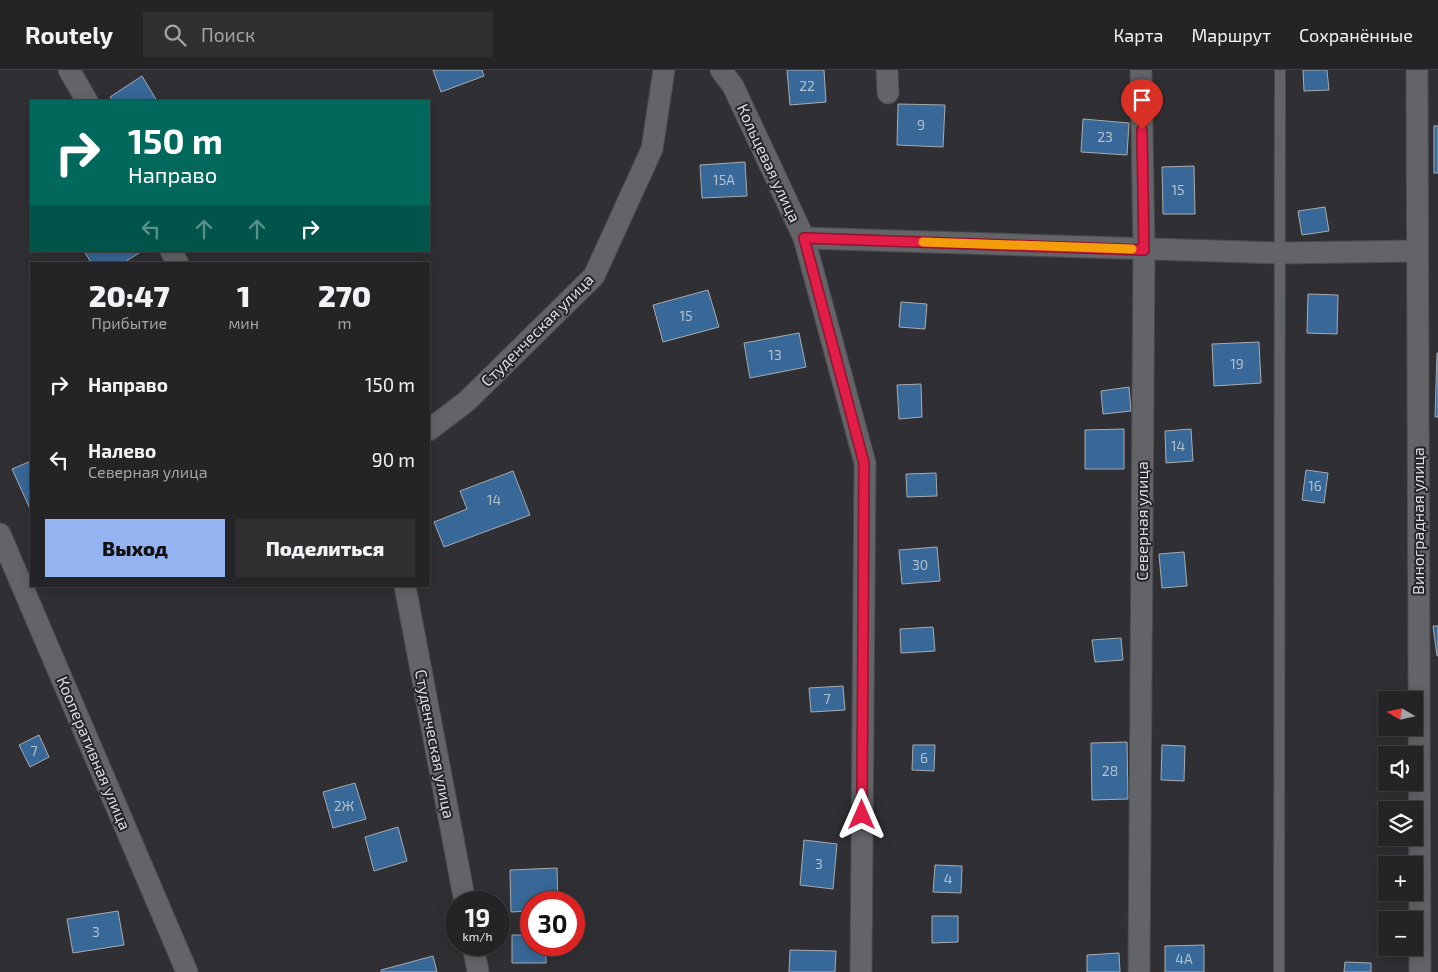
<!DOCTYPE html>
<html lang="ru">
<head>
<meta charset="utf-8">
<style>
  :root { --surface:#242427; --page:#303033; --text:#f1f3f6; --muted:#a3a4a7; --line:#414144; --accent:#95b2f1 }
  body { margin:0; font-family:"Exo 2",sans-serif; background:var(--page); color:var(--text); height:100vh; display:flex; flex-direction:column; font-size:19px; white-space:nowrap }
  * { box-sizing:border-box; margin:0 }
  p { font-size:16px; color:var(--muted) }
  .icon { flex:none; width:28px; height:28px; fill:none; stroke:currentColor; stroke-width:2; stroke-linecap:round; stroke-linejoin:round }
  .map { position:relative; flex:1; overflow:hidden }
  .panel { position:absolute; left:30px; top:192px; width:400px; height:325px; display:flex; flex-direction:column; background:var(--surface); border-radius:0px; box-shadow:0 2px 12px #0003,0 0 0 1px var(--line) }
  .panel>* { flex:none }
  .guide { position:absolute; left:30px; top:30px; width:400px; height:152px; border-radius:0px; box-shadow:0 2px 12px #0003,0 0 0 1px var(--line); background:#00695c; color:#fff; overflow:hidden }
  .needle { width:32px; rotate:279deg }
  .fabs { position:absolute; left:1378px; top:621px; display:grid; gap:10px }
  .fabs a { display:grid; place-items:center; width:45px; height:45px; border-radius:0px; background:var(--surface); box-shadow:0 2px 12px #0003,0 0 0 1px var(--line); font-size:25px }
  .speed { position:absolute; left:445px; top:821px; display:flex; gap:10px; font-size:25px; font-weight:700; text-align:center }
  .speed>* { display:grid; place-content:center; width:65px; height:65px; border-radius:50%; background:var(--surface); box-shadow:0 2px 12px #0003,0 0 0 1px var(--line); line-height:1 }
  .speed small { font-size:12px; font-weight:400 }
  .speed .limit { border:8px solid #d22; background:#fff; color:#111 }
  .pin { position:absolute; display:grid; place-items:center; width:42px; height:42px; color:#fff; margin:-51px -21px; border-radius:50% 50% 50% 0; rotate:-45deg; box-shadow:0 0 5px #0007 }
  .pin .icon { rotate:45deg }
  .me { position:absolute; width:55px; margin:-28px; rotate:0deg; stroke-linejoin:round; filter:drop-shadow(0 0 4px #0008) }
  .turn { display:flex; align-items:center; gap:18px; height:105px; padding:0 15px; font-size:22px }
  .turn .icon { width:65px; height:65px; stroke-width:2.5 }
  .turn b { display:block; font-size:35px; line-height:42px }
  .lanes { display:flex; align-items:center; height:48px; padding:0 15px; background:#0003; justify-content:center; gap:25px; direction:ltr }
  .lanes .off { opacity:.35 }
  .eta { display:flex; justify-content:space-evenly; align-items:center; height:85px; text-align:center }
  .eta b { font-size:30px; font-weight:800; line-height:35px }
  .primary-button { display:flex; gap:10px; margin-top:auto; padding:10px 15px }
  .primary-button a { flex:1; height:58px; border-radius:0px; background:var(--accent); color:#111; font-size:20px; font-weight:800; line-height:58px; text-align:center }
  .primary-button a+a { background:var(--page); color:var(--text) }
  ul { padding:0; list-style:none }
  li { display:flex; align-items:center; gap:15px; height:75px; padding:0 15px }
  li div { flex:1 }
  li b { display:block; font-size:19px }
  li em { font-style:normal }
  header { display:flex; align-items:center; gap:30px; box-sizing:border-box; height:70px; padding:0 25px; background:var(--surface); border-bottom:1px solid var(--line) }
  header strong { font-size:24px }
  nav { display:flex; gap:28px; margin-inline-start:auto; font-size:18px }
  .search { width:350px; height:45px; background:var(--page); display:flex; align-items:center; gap:12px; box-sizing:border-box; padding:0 18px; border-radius:0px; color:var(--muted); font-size:19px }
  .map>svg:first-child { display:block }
</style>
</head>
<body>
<header>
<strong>Routely</strong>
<div class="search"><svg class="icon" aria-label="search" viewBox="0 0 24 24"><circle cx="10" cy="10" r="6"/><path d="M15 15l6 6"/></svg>Поиск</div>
<nav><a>Карта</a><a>Маршрут</a><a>Сохранённые</a></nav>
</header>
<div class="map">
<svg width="1438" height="902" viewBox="0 0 1438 902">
  <rect width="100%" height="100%" fill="#303034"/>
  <g fill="#386897" stroke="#a8abaf">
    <path d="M433 0H482L484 6 441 22Z"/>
    <path d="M787 0H824L826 32 790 35Z"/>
    <path d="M1303 0H1327L1329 20 1304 21Z"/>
    <path d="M142 6 157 31H113L110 27Z"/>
    <path d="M898 34 945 35 943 77 897 75Z"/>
    <path d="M1083 49 1129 53 1127 85 1081 82Z"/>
    <rect x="1434" y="56" width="4" height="47"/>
    <path d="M745 92 747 126 702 128 700 95Z"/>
    <path d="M1194 96 1195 144H1163L1162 97Z"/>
    <path d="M1325 137 1329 161 1302 165 1298 141Z"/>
    <path d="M84 181H142L122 194H92Z"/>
    <path d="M708 220 719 257 663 272 653 235Z"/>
    <path d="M1308 224 1338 225 1337 264 1307 263Z"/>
    <path d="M901 232 927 234 925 259 899 257Z"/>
    <path d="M799 263 806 297 750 308 744 273Z"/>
    <path d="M1259 272 1261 313 1214 316 1212 274Z"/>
    <path d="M1437 283H1438V347H1435Z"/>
    <path d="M921 314 922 347 899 349 897 315Z"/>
    <path d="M1129 317 1131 341 1103 344 1101 321Z"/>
    <path d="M1124 359V399H1085V360Z"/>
    <path d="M1191 359 1193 391 1166 393 1165 361Z"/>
    <path d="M31 391V441L12 399Z"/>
    <path d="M1306 400 1328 403 1324 433 1302 430Z"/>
    <path d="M513 401 530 445 444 477 434 452 467 439 460 421Z"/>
    <path d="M936 403 937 426 907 427 906 404Z"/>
    <path d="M937 477 940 511 902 514 899 480Z"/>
    <path d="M1184 482 1187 516 1162 518 1159 484Z"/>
    <path d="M1433 556H1438V586H1437Z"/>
    <path d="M933 557 935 581 901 583 900 559Z"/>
    <path d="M1121 568 1123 590 1095 592 1092 570Z"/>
    <path d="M843 616 845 640 811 642 809 618Z"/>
    <path d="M39 665 49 687 30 697 19 675Z"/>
    <path d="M1127 672 1128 729 1092 730 1091 673Z"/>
    <path d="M913 675H935L934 701 912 700Z"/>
    <path d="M1162 675 1185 676 1184 711 1161 710Z"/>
    <path d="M355 713 366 749 333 758 323 722Z"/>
    <path d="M398 757 407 791 374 801 365 767Z"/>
    <path d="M804 770 837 774 833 819 800 815Z"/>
    <path d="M935 795 962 796 961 823 933 822Z"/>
    <path d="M557 798 558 832H531V841L511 842 510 800Z"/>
    <path d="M118 841 124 875 73 883 67 849Z"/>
    <path d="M932 846H958V872L932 873Z"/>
    <path d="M512 865H531V875H546V893H512Z"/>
    <path d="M1204 875V902H1165V876Z"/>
    <path d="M790 880 836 881 835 902H789Z"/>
    <path d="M1119 883 1120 902H1087V885Z"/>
    <path d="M433 886 437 902H381V900Z"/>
    <path d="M1345 892 1371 893V902H1344Z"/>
  </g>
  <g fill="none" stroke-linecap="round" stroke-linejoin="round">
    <defs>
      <path id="lane" d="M1279 902 1280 0"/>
      <g id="street">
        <path d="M69 0 87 31"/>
        <path d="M721 0 733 16 804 168 865 393 861 902"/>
        <path d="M887 0 888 23"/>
        <path d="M1417 0 1420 902"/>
        <path d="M804 168 1281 183 1416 181"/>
        <path d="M171 181 178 194"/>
        <path d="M429 360 467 331 594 206 652 79 664 0"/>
        <path d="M0 464 187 902"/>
        <path d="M405 516 465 832"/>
        <path d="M473 875 478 902"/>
        <path d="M1139 902 1144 179 1141 0"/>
      </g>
    </defs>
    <use href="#lane" stroke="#4b4b4f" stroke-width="12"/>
    <use href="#street" stroke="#4b4b4f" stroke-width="23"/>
    <use href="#lane" stroke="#636468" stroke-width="10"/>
    <use href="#street" stroke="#636468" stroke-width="21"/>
  </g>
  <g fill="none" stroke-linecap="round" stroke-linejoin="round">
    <defs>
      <path id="route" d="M862 745 864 393 804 168 1144 180 1142 60"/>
    </defs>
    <use href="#route" stroke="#92132f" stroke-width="12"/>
    <use href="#route" stroke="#e11d48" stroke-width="9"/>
    <path stroke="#f59e0b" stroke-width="9" d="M923 172 1132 179"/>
  </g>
  <g text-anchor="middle" stroke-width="4" stroke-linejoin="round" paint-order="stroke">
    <g font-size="14" fill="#b3c0cd">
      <text x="807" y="21">22</text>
      <text x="921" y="60">9</text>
      <text x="1105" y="72">23</text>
      <text x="724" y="115">15А</text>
      <text x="1178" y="125">15</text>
      <text x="686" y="251">15</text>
      <text x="775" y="290">13</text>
      <text x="1237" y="299">19</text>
      <text x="1178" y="381">14</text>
      <text x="1315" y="421">16</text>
      <text x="494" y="435">14</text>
      <text x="920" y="500">30</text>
      <text x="827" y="634">7</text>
      <text x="34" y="686">7</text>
      <text x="924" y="693">6</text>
      <text x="1110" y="706">28</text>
      <text x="344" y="741">2Ж</text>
      <text x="819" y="799">3</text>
      <text x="948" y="814">4</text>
      <text x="96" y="867">3</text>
      <text x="1184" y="894">4А</text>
    </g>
    <g font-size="16" fill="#dcdddf" stroke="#26262a">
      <text transform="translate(769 93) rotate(65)" y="6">Кольцевая улица</text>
      <text transform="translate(537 260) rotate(-45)" y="6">Студенческая улица</text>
      <text transform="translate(1142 451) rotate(-90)" y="6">Северная улица</text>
      <text transform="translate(1418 451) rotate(-90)" y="6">Виноградная улица</text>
      <text transform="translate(435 674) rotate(79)" y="6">Студенческая улица</text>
      <text transform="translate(94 683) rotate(67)" y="6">Кооперативная улица</text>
    </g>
  </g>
</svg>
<div class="fabs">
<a><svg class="needle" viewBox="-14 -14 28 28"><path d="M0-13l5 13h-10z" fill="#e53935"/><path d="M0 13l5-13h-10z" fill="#a3a4a7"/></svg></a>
<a><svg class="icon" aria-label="sound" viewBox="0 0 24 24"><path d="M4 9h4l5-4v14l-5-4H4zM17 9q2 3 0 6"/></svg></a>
<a><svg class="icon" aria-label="layers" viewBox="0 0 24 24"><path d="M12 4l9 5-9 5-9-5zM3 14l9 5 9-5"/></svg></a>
<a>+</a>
<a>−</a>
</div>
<div class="speed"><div>19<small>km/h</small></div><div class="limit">30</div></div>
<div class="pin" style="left:1142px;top:60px;background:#d93025"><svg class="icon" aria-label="arrive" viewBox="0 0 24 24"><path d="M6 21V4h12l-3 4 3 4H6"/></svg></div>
<svg class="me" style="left:862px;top:745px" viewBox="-20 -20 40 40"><path d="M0-17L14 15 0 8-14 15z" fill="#e11d48" stroke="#fff" stroke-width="4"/></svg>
<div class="guide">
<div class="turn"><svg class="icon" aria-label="right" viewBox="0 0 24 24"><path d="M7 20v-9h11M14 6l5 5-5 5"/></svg><div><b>150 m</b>Направо</div></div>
<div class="lanes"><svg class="icon off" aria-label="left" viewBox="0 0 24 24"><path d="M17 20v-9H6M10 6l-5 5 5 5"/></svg><svg class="icon off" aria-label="ahead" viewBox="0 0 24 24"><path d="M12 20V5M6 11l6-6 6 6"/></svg><svg class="icon off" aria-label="ahead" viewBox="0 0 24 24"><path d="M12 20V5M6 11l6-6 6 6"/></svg><svg class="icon" aria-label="right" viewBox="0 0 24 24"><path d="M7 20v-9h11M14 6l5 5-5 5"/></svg></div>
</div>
<section class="panel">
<div class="eta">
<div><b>20:47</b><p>Прибытие</p></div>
<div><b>1</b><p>мин</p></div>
<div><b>270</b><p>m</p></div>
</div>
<ul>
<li><svg class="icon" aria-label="right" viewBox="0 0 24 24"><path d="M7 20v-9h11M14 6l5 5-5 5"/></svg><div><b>Направо</b></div><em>150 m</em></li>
<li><svg class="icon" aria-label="left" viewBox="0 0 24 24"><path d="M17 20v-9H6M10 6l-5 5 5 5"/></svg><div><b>Налево</b><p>Северная улица</p></div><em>90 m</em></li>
</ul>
<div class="primary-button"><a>Выход</a><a>Поделиться</a></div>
</section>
</div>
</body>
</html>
